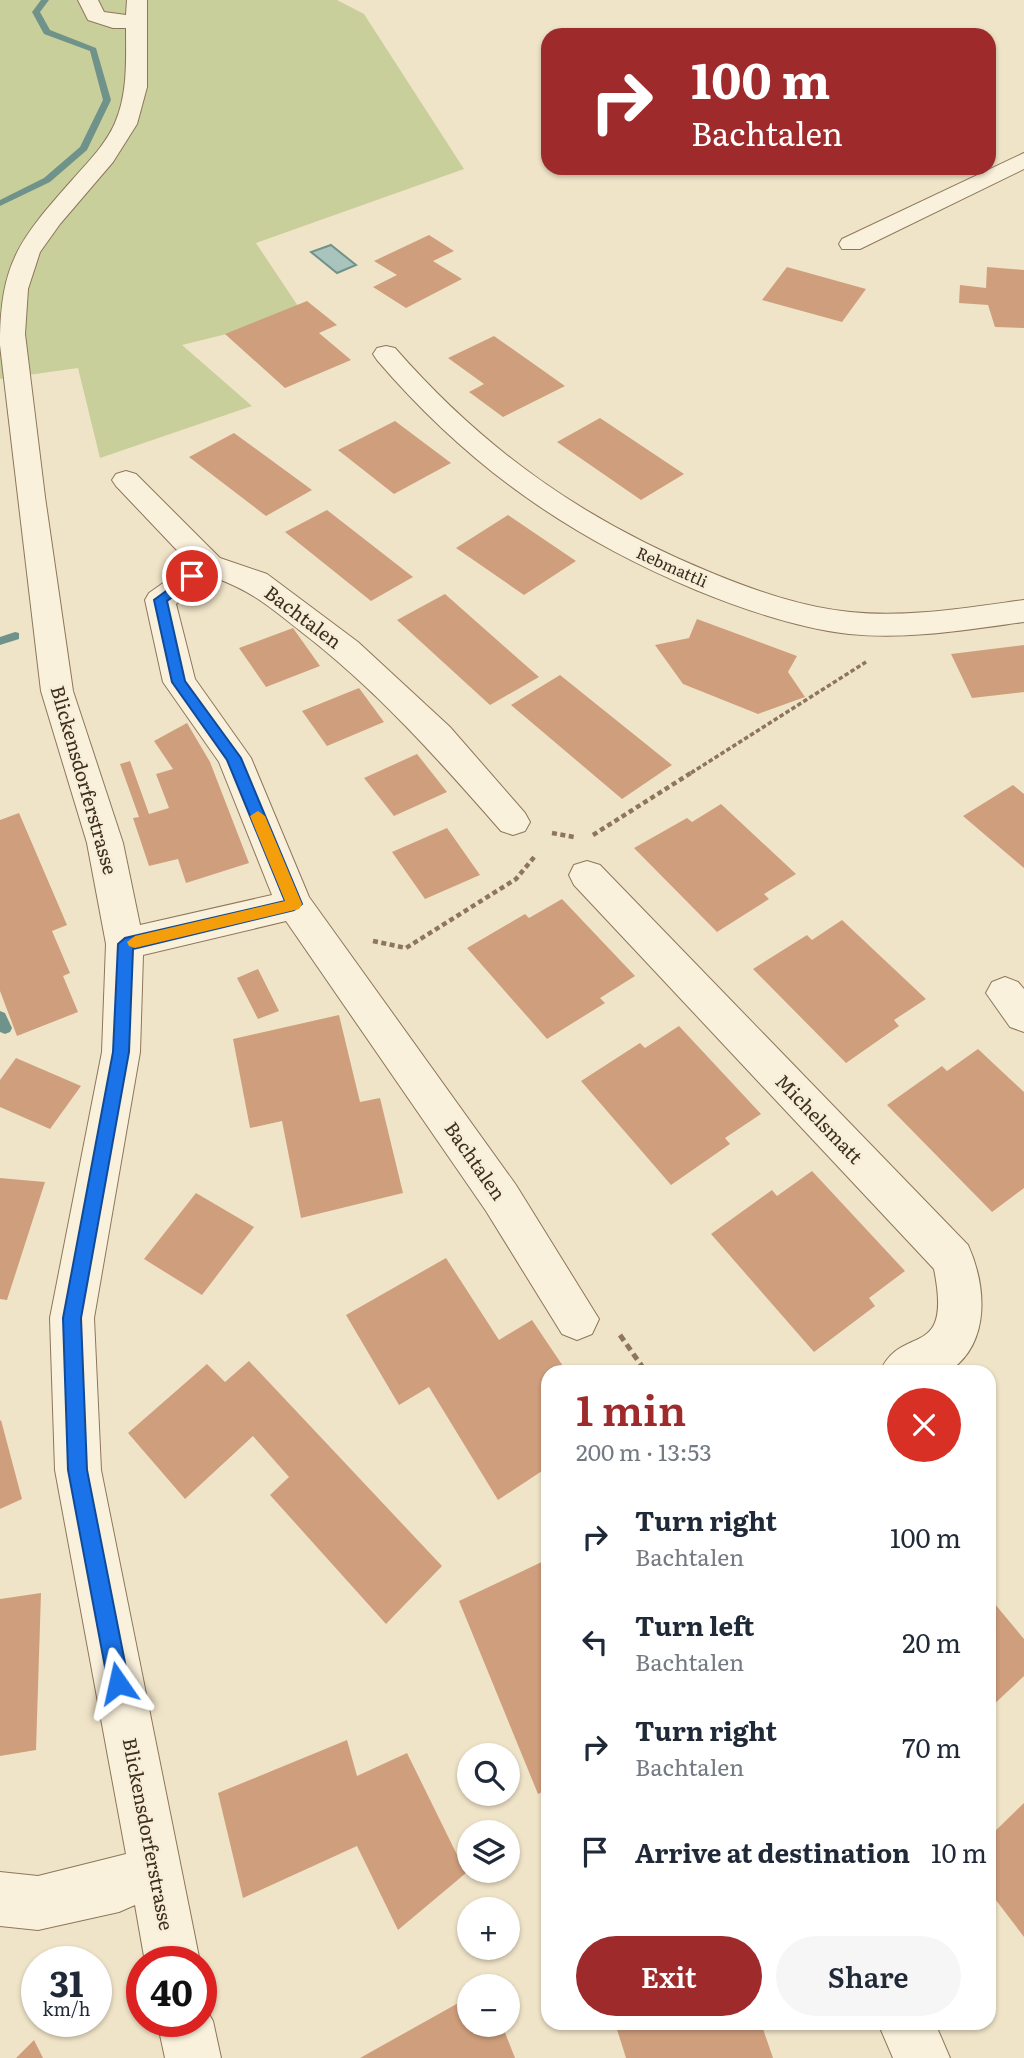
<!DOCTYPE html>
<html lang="en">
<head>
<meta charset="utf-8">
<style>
  :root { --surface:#fff; --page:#f6f6f7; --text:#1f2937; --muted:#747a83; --accent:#9e2a2b }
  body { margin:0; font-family:Literata,serif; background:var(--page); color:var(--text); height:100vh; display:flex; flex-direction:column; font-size:26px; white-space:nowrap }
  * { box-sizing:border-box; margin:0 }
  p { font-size:23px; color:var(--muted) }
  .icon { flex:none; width:38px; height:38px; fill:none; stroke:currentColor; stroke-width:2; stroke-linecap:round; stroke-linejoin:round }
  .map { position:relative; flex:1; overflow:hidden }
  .details { position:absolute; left:541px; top:1365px; width:455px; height:665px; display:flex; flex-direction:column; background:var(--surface); border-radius:21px; box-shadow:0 2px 5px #0004 }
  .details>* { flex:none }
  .guide { position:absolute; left:541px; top:28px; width:455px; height:147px; border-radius:21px; box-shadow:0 2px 5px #0004; background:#9e2a2b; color:#fff; overflow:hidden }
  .controls { position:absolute; left:457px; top:1743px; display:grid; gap:14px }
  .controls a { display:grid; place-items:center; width:63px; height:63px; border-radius:50%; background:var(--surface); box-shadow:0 2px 5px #0004; font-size:35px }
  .speed { position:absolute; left:21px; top:1946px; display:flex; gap:14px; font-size:35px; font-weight:700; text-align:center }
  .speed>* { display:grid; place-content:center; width:91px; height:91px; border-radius:50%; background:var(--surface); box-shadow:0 2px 5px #0004; line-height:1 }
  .speed small { font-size:18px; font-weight:400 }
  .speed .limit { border:10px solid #d22; background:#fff; color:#111 }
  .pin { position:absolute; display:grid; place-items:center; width:60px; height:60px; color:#fff; margin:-30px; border:4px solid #fff; border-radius:50%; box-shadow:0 2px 7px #0007 }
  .me { position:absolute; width:77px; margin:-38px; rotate:349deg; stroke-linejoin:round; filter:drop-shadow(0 0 5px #0008) }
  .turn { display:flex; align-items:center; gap:24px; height:147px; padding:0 35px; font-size:32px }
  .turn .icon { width:91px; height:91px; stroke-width:2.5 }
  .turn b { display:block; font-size:49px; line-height:60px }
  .round { display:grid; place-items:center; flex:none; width:74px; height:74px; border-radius:37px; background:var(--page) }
  .head { display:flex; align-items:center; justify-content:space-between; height:119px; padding:0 35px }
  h1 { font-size:42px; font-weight:600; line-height:52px; color:var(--accent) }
  .button { display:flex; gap:14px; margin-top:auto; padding:14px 35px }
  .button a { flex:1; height:80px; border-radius:42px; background:var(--accent); color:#fff; font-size:28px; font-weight:600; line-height:80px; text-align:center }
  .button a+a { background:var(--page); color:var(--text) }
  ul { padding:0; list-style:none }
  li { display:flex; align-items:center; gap:21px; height:105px; padding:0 35px }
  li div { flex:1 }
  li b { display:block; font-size:26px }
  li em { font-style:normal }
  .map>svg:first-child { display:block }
</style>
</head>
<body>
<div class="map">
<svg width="1024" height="2058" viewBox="0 0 1024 2058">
  <rect width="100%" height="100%" fill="#f0e4c8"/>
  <path fill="#c9cf9b" d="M0 0H337L364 14 464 169 256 243 304 315 182 345 252 406 100 458 78 368 0 379Z"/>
  <path fill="#a9c4bc" stroke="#6f938a" stroke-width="2" d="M331 245 356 265 337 273 311 252Z"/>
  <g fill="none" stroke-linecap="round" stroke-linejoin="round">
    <g fill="#6f938a" fill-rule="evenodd">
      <path d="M41 0H49L40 12 50 30 96 48 111 100 87 150 50 182 0 206V200L44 178 80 147 103 100 90 51 44 34 32 12Z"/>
      <path d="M15 632 19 633V639L0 645V637Z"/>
      <path d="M0 1011 5 1013 12 1028 10 1032 5 1034 0 1032Z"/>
    </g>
  </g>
  <g fill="#cf9f7d">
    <path d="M429 235 454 251 433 261 462 279 406 308 373 287 397 275 374 261Z"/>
    <path d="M787 267 866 289 842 322 762 300Z"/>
    <path d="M987 267 1024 270V328L995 327 988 305 959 303 960 285 986 288Z"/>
    <path d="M307 301 337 325 319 333 351 360 285 388 225 334Z"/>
    <path d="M494 336 565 386 503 417 469 392 484 384 448 358Z"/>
    <path d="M600 418 684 474 641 500 557 442Z"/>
    <path d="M395 421 451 463 394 494 338 450Z"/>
    <path d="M234 433 312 490 266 516 189 457Z"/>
    <path d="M327 510 413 577 371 601 285 532Z"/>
    <path d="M508 515 576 561 524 595 456 548Z"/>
    <path d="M445 594 539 677 490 705 397 620Z"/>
    <path d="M697 619 797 656 788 672 805 697 758 714 683 684 655 645 689 638Z"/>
    <path d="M293 628 320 666 266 687 239 648Z"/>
    <path d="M1024 645V692L972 698 951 654Z"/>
    <path d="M560 675 672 765 622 799 511 705Z"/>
    <path d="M359 688 384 722 327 746 302 711Z"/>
    <path d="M187 723 210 762 249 863 186 883 178 859 149 866 133 818 139 817 120 764 130 761 149 814 169 808 156 774 173 769 154 741Z"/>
    <path d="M417 754 447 792 394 816 364 778Z"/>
    <path d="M1013 785 1024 794V868L963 816Z"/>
    <path d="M721 804 796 874 764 894 769 899 717 932 634 848 687 818 692 822Z"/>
    <path d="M19 813 67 925 52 931 70 973 63 976 78 1012 17 1036 0 991V820Z"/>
    <path d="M447 828 480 875 425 899 392 852Z"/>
    <path d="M562 899 635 976 600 998 605 1003 547 1039 467 948 525 914 529 918Z"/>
    <path d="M842 920 926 999 894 1020 899 1026 846 1063 753 969 807 935 812 940Z"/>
    <path d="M258 969 279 1011 258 1019 237 978Z"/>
    <path d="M339 1015 360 1102 380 1098 403 1193 301 1218 282 1121 250 1128 233 1039Z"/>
    <path d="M679 1026 761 1114 725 1138 730 1144 671 1185 581 1081 640 1043 645 1048Z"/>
    <path d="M978 1049 1024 1092V1188L992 1212 887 1105 942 1066 947 1071Z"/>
    <path d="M16 1058 81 1086 50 1129 0 1107V1080Z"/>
    <path d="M812 1171 905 1271 869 1298 875 1306 814 1352 711 1234 772 1190 777 1196Z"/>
    <path d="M0 1178 45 1182 7 1300 0 1299Z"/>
    <path d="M196 1193 254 1227 202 1295 144 1259Z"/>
    <path d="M446 1258 499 1340 532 1320 567 1372H548V1467L498 1500 429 1387 399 1405 346 1315Z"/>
    <path d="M249 1361 442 1566 386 1624 270 1495 289 1477 253 1436 185 1499 128 1433 207 1364 225 1382Z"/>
    <path d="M1 1420 22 1499 0 1509V1421Z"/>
    <path d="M548 1559V1789L538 1794 459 1601Z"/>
    <path d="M41 1593 36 1750 0 1756V1599Z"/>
    <path d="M989 1597 1024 1639V1676L989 1709Z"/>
    <path d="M347 1740 357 1776 407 1753 466 1873 398 1930 357 1846 243 1898 218 1793Z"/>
    <path d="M1024 1803V1937L989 1891V1837Z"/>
    <path d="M469 1997V2025H502L515 2058H360Z"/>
    <path d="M615 2023H761L773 2058H626Z"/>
    <path d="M34 2040 43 2058H16Z"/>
  </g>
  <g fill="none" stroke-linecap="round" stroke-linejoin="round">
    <defs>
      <g id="minor">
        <path d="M78 0H98L104 12 126 15 127 0H147V87L137 124 113 162 60 224 40 252 28 289 25 334 45 497 73 691 123 843 140 925 272 895 219 762 163 682 145 600 149 593 190 564 116 486 112 480 116 474 126 471 136 474 220 558 267 574 358 642 450 727 525 813 530 822 525 831 513 835 501 831C438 759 375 688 299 630 269 606 250 590 213 577L176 604 195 679 251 758 309 897 516 1185 599 1319 592 1334 577 1340 562 1334 486 1211 286 921 143 955 140 1052 94 1318 101 1470 200 1962H145L135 1905 119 1912 38 1930 0 1926V1872L38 1876 126 1854 55 1470 50 1318 102 1052 106 944 87 843 41 691 0 345C0 262 20 239 73 179 88 162 106 144 115 123 128 93 126 60 126 28H113L88 20Z"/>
        <path d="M1024 153V169L860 249H842L839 244 842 239Z"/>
        <path d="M386 346 395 348C486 452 585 521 712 573 756 591 802 607 850 612 908 618 966 608 1024 600V622C966 630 908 640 849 634 797 628 745 610 696 590 567 536 468 466 377 360L373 354 377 348Z"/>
        <path d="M587 861 600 865 968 1245C986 1285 991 1341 951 1370L880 1372C901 1322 953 1363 934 1269L574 885 569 875 574 865Z"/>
        <path d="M1005 977 1018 982 1024 989V1032L1010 1027 986 993 992 982Z"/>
        <path d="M201 2000 213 2021 221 2058H165L157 2021H201Z"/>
        <path d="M878 2023H935L950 2058H893Z"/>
      </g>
    </defs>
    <use href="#minor" stroke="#8d765c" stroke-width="2"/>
    <path stroke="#8d765c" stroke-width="3.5" stroke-dasharray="4.5 2.5" stroke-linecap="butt" d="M691 773 866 662"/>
    <g stroke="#8d765c" stroke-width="4.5" stroke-dasharray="5 3.5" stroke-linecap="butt">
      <path d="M552 833 574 837"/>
      <path d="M593 835 694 771"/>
      <path d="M373 941 406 948 516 879 535 856"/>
    </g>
    <path stroke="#8d765c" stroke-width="5" stroke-dasharray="7 4.5" stroke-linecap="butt" d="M620 1335 646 1372"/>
    <use href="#minor" fill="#faf1dc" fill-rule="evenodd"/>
  </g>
  <path fill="#1a73e8" stroke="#114b97" stroke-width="2" d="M192 572 199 576 197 579 167 601 185 681 241 758 302 904 294 910 133 949 129 1052 81 1318 87 1470 129 1683 126 1690 118 1693 111 1690 108 1683 68 1470 63 1318 113 1052 118 944 125 938 285 901 227 760 172 682 154 600Z"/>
  <path fill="#f59e0b" d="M258 811 265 816 302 904 299 909 135 948 129 946 127 942 135 936 285 901 250 816Z"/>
  <g text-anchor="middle" stroke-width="5" stroke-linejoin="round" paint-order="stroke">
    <g font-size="16" fill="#3d2e20" stroke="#f7eed8">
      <text transform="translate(672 567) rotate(24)" y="6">Rebmattli</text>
    </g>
    <g font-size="19" fill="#3d2e20" stroke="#f7eed8">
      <text transform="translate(303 617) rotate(37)" y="7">Bachtalen</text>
      <text transform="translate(84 780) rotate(74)" y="7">Blickensdorferstrasse</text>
      <text transform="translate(819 1119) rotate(46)" y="7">Michelsmatt</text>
      <text transform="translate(475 1161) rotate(55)" y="7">Bachtalen</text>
      <text transform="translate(148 1834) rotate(79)" y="7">Blickensdorferstrasse</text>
    </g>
  </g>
</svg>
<div class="controls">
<a><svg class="icon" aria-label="search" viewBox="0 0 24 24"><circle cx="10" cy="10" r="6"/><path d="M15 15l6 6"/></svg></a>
<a><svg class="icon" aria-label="layers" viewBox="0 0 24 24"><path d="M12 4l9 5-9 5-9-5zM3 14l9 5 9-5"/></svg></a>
<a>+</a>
<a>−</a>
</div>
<div class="speed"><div>31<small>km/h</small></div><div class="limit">40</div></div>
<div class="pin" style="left:192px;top:576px;background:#d93025"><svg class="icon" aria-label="arrive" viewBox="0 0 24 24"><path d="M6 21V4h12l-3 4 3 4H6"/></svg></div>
<svg class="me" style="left:118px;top:1683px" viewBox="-20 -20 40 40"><path d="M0-17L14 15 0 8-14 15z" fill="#1a73e8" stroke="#fff" stroke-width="4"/></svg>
<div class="guide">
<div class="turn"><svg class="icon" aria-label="right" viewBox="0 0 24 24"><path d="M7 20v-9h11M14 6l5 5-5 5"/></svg><div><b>100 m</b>Bachtalen</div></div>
</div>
<section class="details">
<div class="head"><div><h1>1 min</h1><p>200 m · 13:53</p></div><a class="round" style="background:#d93025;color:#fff"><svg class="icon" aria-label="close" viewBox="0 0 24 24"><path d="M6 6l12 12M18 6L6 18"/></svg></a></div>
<ul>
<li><svg class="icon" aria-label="right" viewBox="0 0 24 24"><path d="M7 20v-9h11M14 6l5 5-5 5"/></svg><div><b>Turn right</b><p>Bachtalen</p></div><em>100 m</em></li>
<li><svg class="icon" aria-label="left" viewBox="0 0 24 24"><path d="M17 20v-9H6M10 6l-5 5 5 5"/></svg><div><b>Turn left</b><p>Bachtalen</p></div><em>20 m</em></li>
<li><svg class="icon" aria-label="right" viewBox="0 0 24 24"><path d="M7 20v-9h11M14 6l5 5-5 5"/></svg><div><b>Turn right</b><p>Bachtalen</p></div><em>70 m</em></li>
<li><svg class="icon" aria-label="arrive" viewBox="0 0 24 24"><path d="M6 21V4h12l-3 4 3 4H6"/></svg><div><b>Arrive at destination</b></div><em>10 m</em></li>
</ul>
<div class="button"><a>Exit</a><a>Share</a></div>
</section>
</div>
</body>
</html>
